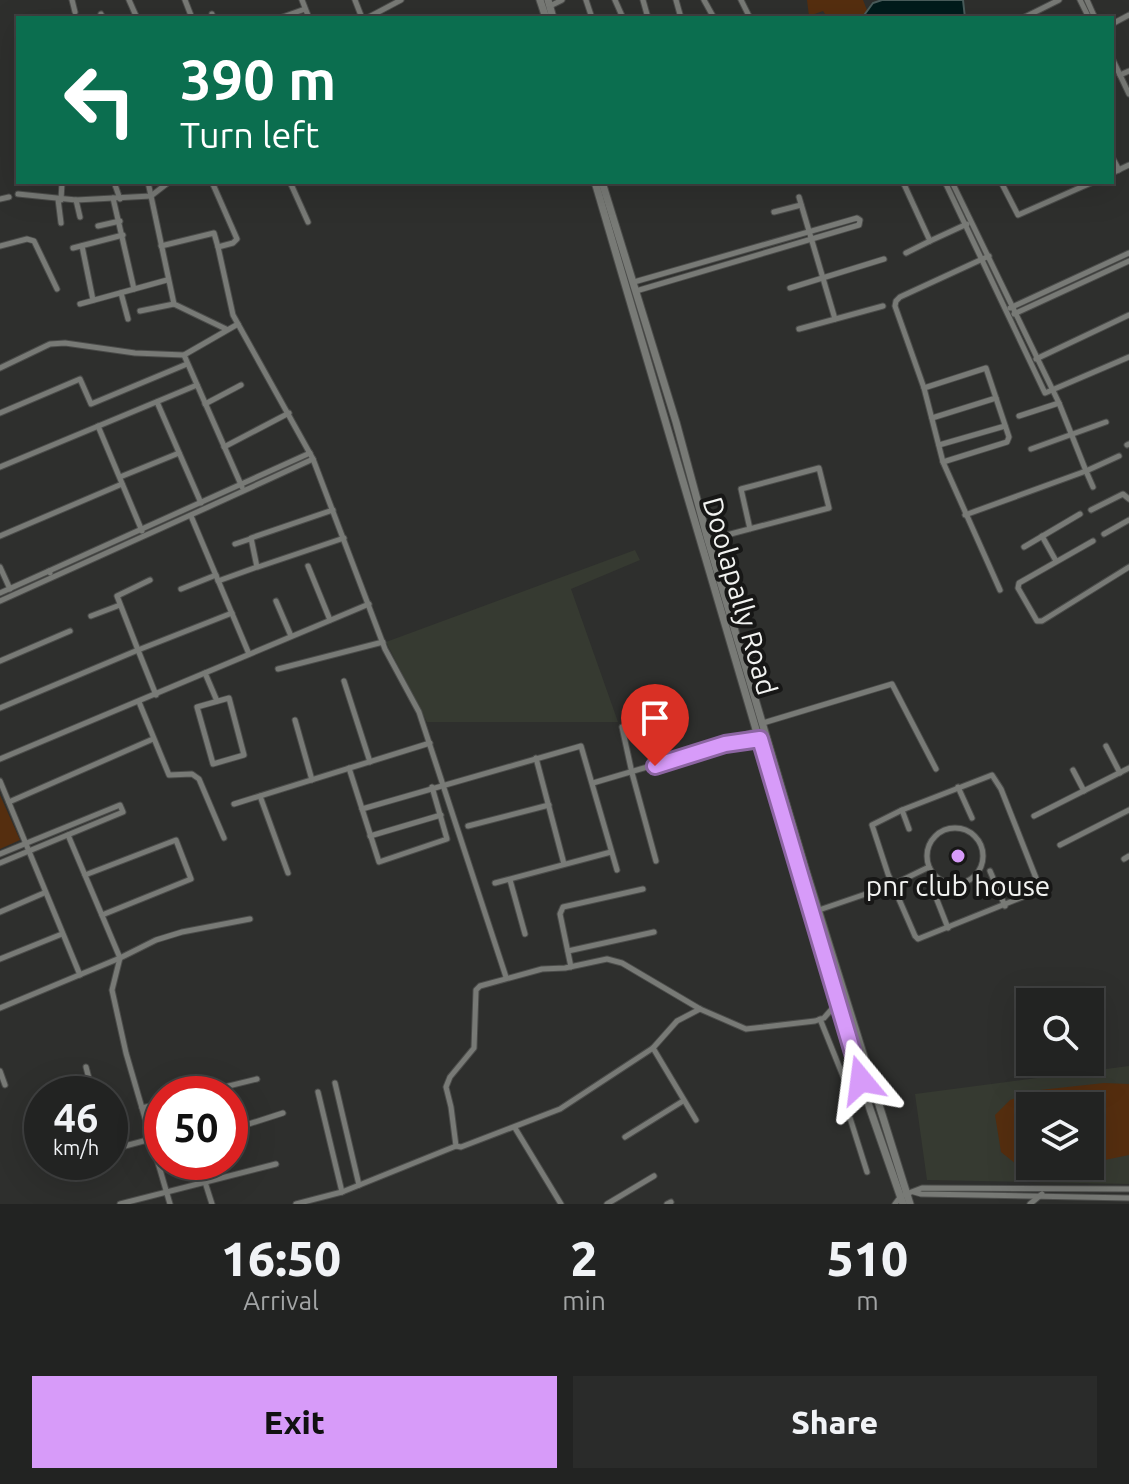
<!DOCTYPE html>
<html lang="en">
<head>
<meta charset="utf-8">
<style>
  :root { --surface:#222322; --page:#2a2b2a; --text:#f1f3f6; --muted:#a2a4a5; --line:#3f4040; --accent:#d79bf9 }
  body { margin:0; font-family:Ubuntu,sans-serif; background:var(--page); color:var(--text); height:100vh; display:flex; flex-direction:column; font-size:30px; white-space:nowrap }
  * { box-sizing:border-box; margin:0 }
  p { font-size:26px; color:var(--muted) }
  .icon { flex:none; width:44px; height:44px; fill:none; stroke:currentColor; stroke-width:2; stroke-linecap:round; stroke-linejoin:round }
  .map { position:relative; height:1204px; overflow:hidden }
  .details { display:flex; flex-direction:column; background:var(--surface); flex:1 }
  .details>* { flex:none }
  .top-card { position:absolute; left:16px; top:16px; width:1098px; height:168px; border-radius:0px; box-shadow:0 8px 32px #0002,0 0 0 2px var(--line); background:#0b6e4f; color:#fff; overflow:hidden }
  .buttons { position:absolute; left:1016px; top:988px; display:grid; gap:16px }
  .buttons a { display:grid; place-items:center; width:88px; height:88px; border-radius:0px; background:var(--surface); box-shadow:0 8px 32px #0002,0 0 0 2px var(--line); font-size:40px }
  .speed { position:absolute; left:24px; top:1076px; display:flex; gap:16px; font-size:40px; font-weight:700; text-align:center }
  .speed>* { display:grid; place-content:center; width:104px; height:104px; border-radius:50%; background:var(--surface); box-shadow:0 8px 32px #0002,0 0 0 2px var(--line); line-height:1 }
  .speed small { font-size:20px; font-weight:400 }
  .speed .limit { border:12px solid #d22; background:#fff; color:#111 }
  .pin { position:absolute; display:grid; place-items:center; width:68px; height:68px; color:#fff; margin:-82px -34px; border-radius:50% 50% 50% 0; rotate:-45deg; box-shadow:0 0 8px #0007 }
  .pin .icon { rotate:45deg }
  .me { position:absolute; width:88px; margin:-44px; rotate:344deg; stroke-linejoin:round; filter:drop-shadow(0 0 6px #0008) }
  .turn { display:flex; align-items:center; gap:28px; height:168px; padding:0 32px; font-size:36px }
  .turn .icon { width:104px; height:104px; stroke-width:2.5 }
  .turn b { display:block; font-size:56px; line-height:68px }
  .eta { display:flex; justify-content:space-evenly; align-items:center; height:136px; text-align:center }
  .eta b { font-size:48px; font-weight:800; line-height:56px }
  .action { display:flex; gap:16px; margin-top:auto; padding:16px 32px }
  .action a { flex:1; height:92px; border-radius:0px; background:var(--accent); color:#111; font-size:32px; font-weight:800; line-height:92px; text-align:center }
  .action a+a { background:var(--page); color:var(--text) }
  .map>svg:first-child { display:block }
</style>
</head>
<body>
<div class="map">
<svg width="1129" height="1204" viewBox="0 0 1129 1204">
  <rect width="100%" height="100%" fill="#2e2f2d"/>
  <g fill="#363a31" fill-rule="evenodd">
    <path d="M635 550 640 560 571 589 618 722H427L386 642Z"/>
    <path d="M1129 1066V1184L927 1180 915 1094ZM1030 1106H1090V1166H1030Z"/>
  </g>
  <g fill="#552e0f">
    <path d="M807 0H863L867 10 862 18H828L823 11 809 16Z"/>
    <path d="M0 795 20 840 0 849Z"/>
    <path d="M1104 1083 1129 1084V1155L1090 1163V1106H1030V1166H1076L1030 1175 1001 1152 995 1115 1010 1100 1040 1090Z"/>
  </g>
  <path fill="#001b1b" stroke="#495c5b" stroke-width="2" d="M882 0H963L965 18H862L873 3Z"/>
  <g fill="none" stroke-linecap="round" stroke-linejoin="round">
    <defs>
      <g id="street">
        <path d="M72 0 75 12"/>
        <path d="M129 0 137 18"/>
        <path d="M185 0 192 18"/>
        <path d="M302 0 309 18"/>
        <path d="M355 0 362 18"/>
        <path d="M586 0 592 18"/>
        <path d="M615 0 623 18"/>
        <path d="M643 0 648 18"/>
        <path d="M676 0 681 18"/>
        <path d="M704 0 714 18"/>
        <path d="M741 0 750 18"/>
        <path d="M1080 0 1089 18"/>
        <path d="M1087 0 1095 18"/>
        <path d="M550 6 562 0"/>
        <path d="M101 14 103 18"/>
        <path d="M212 14 213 18"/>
        <path d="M280 18 305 9"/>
        <path d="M367 18 401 0"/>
        <path d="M1023 18 1059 0"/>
        <path d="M1112 24 1129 15"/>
        <path d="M1112 58 1129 94"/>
        <path d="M1120 75 1129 71"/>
        <path d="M1112 157 1119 170"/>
        <path d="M1112 173 1129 165"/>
        <path d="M114 182 120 199"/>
        <path d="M148 182 174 304 226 329"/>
        <path d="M212 182 237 239 233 243 218 247 233 315 313 459 385 649 419 712 506 977"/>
        <path d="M290 182 308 222"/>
        <path d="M903 182 930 241 967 224"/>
        <path d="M945 182 1045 393 1129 357"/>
        <path d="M952 182 1059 403 1086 471 965 515"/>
        <path d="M1001 182 1018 215 1093 182"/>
        <path d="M18 194 76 200 151 196 169 182"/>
        <path d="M799 197 835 319"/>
        <path d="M113 198 134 289"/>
        <path d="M0 199 9 197"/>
        <path d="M58 199 61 223"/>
        <path d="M61 200 62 182"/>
        <path d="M76 200 80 217"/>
        <path d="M774 212 801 205"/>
        <path d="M98 226 120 221"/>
        <path d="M0 246 27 239 34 241 57 289"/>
        <path d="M82 246 93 300"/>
        <path d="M161 246 214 233 218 247"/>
        <path d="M73 248 123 235"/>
        <path d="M906 253 930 241"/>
        <path d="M989 256 900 297 896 301 895 306 924 388 943 462 1000 590"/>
        <path d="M634 282 857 218 860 220 859 225 636 291"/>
        <path d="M790 288 884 259"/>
        <path d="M121 293 128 319"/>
        <path d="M80 304 167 280"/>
        <path d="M1010 308 1129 253"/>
        <path d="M140 311 174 304"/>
        <path d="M1014 314 1129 261"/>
        <path d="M799 329 883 306"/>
        <path d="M184 355 242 487"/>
        <path d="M1036 359 1129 315"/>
        <path d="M0 368 50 344 65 343 135 353 184 355 238 324"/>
        <path d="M924 388 986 368 996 398 932 418"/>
        <path d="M157 402 201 503"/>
        <path d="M205 404 241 385"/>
        <path d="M0 413 80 379 91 404 187 364"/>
        <path d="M1019 416 1059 403"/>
        <path d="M98 426 142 531"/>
        <path d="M939 445 1005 426"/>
        <path d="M1127 445 1129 444"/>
        <path d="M224 447 289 413"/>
        <path d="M1031 449 1106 422"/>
        <path d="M943 462 1007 442 1009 437 996 398"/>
        <path d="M0 467 197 385"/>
        <path d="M120 477 179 453"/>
        <path d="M1093 487 1086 471 1119 456"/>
        <path d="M1091 510 1123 494 1129 499"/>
        <path d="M191 516 249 654"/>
        <path d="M1104 534 1129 520"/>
        <path d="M0 536 122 484"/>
        <path d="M1042 536 1056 561"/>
        <path d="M708 540 829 508 819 468 741 489 750 529"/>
        <path d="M1093 541 1019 583 1018 588 1037 621H1042L1129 567"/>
        <path d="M235 544 250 539"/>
        <path d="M1024 547 1080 514"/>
        <path d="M308 566 330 620"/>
        <path d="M0 567 10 589"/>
        <path d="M258 567 344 538"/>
        <path d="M49 571 310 453"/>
        <path d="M218 581 257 567 251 538 333 510"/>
        <path d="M181 589 216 575"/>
        <path d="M0 593 49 571 50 573"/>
        <path d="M0 601C105 554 209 507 313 459"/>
        <path d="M276 601 291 636"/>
        <path d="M91 616 120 605"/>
        <path d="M0 661 70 631"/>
        <path d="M278 669 383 642"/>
        <path d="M205 673 217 701"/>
        <path d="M344 681 370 762"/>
        <path d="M156 695 138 650 232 613"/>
        <path d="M229 698 244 755 213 764 197 707Z"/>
        <path d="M139 702 169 775 192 774 199 779 224 838"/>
        <path d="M0 708 138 650 117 596 150 580"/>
        <path d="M295 720 312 780"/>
        <path d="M763 723 892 684 936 769"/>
        <path d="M622 727 632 773 656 861"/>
        <path d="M738 740 744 735 757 731"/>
        <path d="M1106 746 1120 773"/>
        <path d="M536 758 564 864"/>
        <path d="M0 759 369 604"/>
        <path d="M349 768 379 862 447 839 432 787"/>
        <path d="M1073 770 1084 791"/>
        <path d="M992 775 1001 789 1038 883 1035 892 918 939 915 936 888 874 872 825 902 810Z"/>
        <path d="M0 781 80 975"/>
        <path d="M593 783 725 744 760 739"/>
        <path d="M958 787 972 818"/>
        <path d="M260 796 288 873"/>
        <path d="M9 802 153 739"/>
        <path d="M234 804 430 743"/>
        <path d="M362 809 581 746 617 870"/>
        <path d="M902 810 909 829"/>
        <path d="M1034 816 1129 768"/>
        <path d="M468 826 549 805"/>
        <circle cx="955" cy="856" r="28"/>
        <path d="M68 835 120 958 112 990 126 1053 170 1204"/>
        <path d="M370 836 441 815"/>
        <path d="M1060 845 1129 810"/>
        <path d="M0 854 120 805 123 812 0 863"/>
        <path d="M1124 859 1129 856"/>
        <path d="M990 871 1005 906"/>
        <path d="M85 875 176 840 191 879 102 915"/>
        <path d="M510 880 525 934"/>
        <path d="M495 883 611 852"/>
        <path d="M937 900 948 928"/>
        <path d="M819 910 892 885 929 867"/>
        <path d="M0 912 44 893"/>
        <path d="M568 951 654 932"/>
        <path d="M0 959 62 934"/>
        <path d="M571 967 560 914 563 907 643 889"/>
        <path d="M0 1008 120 958 156 940 182 932 250 919"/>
        <path d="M820 1019 847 1086"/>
        <path d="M653 1048 696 1120"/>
        <path d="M86 1067 93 1094"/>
        <path d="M0 1071 5 1085"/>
        <path d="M861 1080 847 1086 844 1099 867 1172"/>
        <path d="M335 1083 359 1185"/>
        <path d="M318 1092 342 1192"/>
        <path d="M196 1094 257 1079"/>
        <path d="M142 1108 162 1103"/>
        <path d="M36 1123 42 1121"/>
        <path d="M515 1128 561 1204"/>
        <path d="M230 1130 283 1113"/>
        <path d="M625 1137 683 1101"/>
        <path d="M456 1146 451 1107 446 1087 450 1077 474 1048 476 990 480 986 542 969 565 968 607 959 622 963 700 1009 746 1029 815 1021 824 1018 838 1002"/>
        <path d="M110 1150 151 1139"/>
        <path d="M203 1162 208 1181"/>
        <path d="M205 1182 212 1204"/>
        <path d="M914 1192 921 1194 1129 1198"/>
        <path d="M120 1204 276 1164"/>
        <path d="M296 1204 342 1192 456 1146 461 1147 560 1109 653 1048 677 1021 700 1009"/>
        <path d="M607 1204 654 1176"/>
        <path d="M667 1204 671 1202"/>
        <path d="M895 1204 901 1196 922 1188 1129 1189"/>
        <path d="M1030 1204 1042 1194"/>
      </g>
      <g id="secondary">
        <path d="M540 0 546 18"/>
        <path d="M548 0 553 18"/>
        <path d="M595 182 815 930 870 1109 903 1204"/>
        <path d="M602 182 676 422 708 540 806 871 910 1204"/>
      </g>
    </defs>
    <use href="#street" stroke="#4b4c4a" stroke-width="7"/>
    <use href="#secondary" stroke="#4b4c4a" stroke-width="9"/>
    <use href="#street" stroke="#787a76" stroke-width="5"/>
    <use href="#secondary" stroke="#787a76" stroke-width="7"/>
  </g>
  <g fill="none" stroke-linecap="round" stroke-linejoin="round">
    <defs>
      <path id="route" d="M655 766 725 744 760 739 861 1080"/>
    </defs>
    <use href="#route" stroke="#8c65a2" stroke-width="20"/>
    <use href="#route" stroke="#d79bf9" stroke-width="14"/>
  </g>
  <circle fill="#d79bf9" stroke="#171716" stroke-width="3" cx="958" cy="856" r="8"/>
  <g text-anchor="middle" stroke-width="8" stroke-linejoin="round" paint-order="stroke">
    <g font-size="28" fill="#f2f3f1" stroke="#171716">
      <text transform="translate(740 596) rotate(74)" y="10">Doolapally Road</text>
    </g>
    <g font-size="28" fill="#f2f3f1" stroke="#171716">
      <text x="958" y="896">pnr club house</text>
    </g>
  </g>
</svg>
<div class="buttons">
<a><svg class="icon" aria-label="search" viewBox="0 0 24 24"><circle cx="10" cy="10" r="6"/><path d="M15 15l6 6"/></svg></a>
<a><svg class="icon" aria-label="layers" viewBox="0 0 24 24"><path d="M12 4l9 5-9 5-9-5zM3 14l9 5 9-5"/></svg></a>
</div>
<div class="speed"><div>46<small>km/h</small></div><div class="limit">50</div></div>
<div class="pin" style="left:655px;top:766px;background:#d93025"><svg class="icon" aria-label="arrive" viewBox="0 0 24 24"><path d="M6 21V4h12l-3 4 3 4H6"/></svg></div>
<svg class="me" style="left:861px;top:1080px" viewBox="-20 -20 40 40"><path d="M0-17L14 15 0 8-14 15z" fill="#d79bf9" stroke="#fff" stroke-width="4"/></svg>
<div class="top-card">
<div class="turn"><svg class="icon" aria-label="left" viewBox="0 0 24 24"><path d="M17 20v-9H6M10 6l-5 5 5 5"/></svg><div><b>390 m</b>Turn left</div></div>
</div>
</div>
<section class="details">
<div class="eta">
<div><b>16:50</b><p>Arrival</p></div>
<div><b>2</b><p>min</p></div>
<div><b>510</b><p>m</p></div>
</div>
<div class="action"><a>Exit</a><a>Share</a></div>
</section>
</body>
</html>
